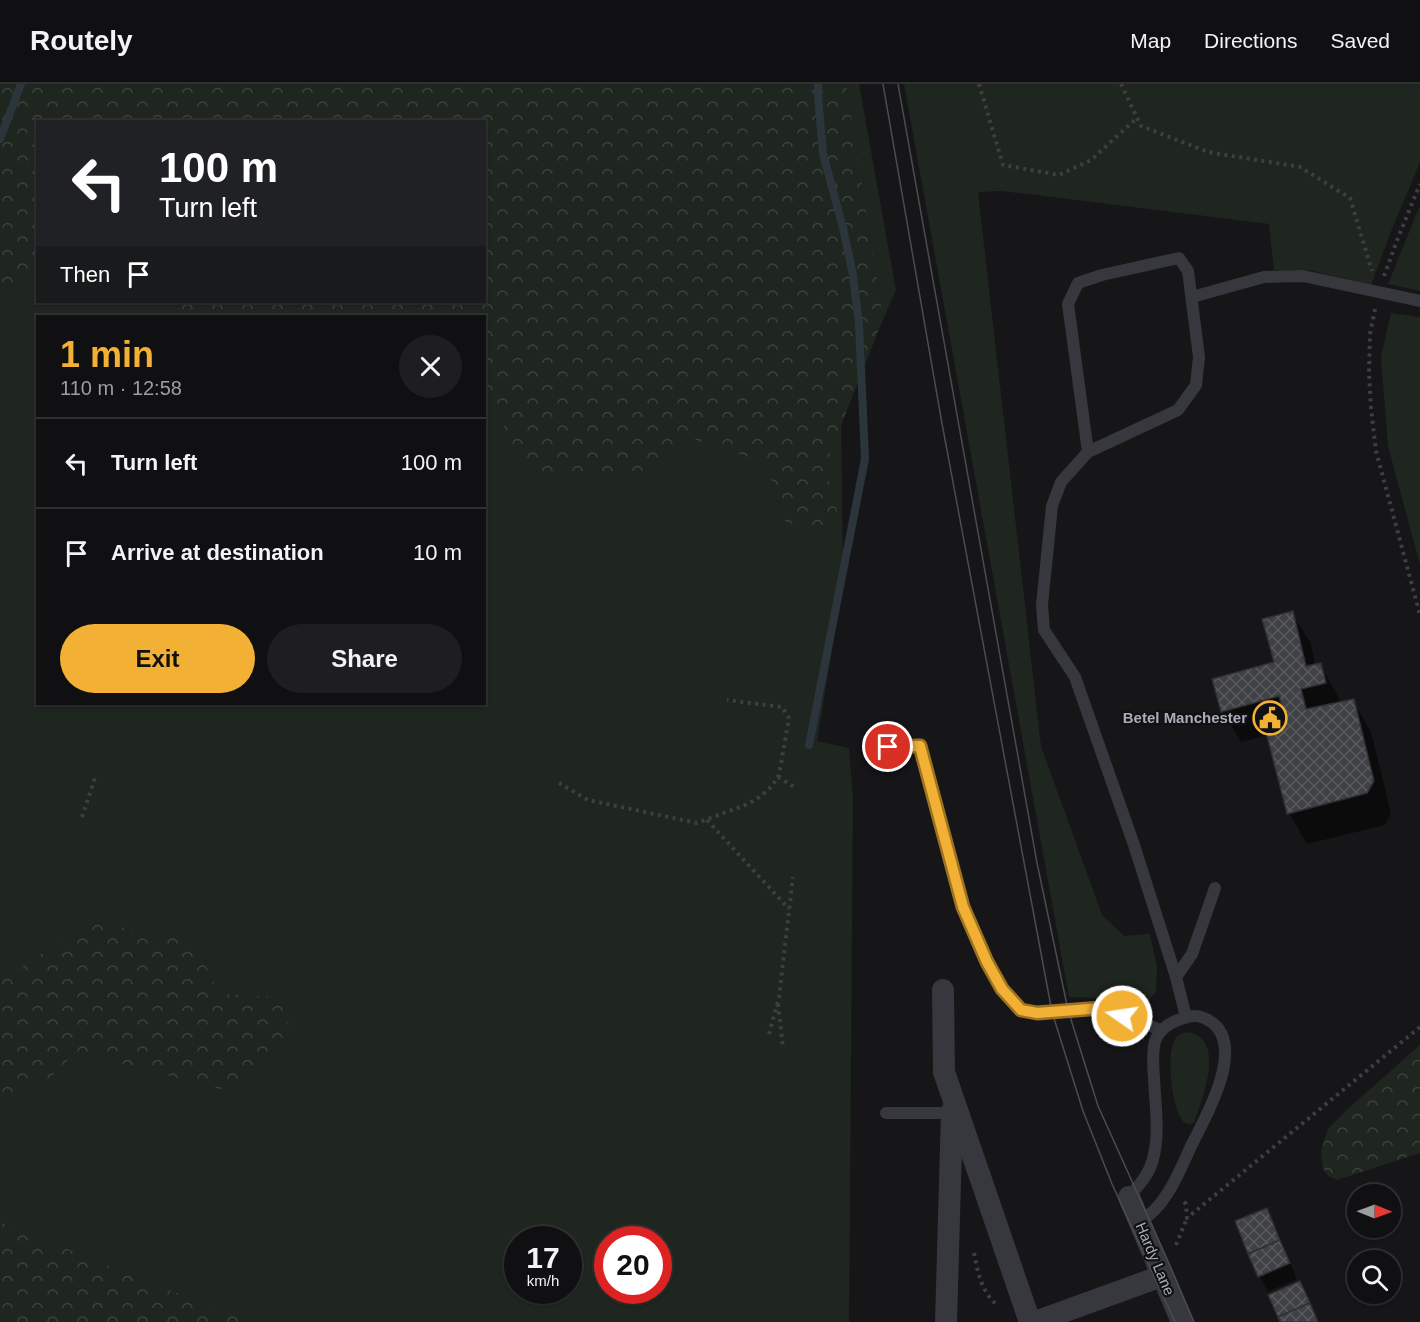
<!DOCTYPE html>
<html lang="en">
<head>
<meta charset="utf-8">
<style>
  :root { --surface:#101012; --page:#1e1e20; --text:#f1f3f6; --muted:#9c9d9f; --line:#303032; --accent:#f2b134 }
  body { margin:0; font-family:Helvetica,sans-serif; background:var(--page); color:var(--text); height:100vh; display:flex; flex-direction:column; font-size:22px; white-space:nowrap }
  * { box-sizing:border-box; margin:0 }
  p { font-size:20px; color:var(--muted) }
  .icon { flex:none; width:33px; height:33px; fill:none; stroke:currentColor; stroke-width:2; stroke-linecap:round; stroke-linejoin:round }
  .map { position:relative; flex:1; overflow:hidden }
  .drawer { position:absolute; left:36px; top:231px; width:450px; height:390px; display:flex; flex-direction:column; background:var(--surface); border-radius:0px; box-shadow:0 2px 4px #0004,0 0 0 2px var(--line) }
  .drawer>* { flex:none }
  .guide { position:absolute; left:36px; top:36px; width:450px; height:183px; border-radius:0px; box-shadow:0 2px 4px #0004,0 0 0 2px var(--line); background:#202124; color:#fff; overflow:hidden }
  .needle { width:39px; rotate:91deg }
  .controls { position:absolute; left:1347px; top:1100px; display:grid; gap:12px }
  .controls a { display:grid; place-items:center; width:54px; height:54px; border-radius:50%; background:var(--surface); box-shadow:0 2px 4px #0004,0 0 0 2px var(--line); font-size:30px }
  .speed { position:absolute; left:504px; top:1142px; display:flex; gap:12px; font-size:30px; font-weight:700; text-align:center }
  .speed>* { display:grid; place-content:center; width:78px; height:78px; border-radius:50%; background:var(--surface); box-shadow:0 2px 4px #0004,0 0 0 2px var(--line); line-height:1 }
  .speed small { font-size:15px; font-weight:400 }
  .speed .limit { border:9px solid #d22; background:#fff; color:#111 }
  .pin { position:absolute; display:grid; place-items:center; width:51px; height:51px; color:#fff; margin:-26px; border:3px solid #fff; border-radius:50%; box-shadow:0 2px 6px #0007 }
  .me { position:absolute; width:66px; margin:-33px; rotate:283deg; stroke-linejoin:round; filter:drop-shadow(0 0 4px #0008) }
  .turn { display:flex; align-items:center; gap:21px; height:126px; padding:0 24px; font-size:27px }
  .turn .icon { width:78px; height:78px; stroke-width:2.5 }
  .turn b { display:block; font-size:42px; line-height:51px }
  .then { display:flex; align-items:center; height:57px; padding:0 24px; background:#0003; gap:12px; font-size:22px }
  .round { display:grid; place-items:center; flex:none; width:63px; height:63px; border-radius:32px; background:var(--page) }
  .summary { display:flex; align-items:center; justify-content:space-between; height:102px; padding:0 24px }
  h1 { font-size:36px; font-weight:700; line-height:45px; color:var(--accent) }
  .button { display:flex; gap:12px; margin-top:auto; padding:12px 24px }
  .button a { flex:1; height:69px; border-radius:36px; background:var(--accent); color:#111; font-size:24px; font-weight:700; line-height:69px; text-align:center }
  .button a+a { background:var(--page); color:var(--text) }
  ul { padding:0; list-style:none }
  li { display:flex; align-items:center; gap:18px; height:90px; padding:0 24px; border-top:2px solid var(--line) }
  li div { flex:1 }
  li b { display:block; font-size:22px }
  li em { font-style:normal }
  header { display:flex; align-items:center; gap:36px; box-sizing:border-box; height:84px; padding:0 30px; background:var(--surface); border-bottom:2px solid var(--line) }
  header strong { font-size:28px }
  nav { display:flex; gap:33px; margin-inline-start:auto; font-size:21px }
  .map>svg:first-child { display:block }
</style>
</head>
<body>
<header>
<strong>Routely</strong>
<nav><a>Map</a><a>Directions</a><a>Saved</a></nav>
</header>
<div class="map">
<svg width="1420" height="1238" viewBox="0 0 1420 1238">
  <defs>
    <pattern id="forest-crowns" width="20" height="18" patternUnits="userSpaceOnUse" patternTransform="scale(1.5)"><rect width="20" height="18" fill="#1e261f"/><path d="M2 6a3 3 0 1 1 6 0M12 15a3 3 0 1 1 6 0" fill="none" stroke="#3c433d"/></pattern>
    <pattern id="building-cross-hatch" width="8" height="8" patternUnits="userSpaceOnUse" patternTransform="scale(1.5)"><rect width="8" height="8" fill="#404145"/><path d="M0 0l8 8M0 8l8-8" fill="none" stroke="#595a5e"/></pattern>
  </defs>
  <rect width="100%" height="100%" fill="#161618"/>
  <g fill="#1e261f" fill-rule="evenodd">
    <path d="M0 0H859L896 206 841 332 843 500 817 657 849 664 853 713 849 1238H0ZM38 38H484V218H38ZM38 232H484V620H38ZM518 1155H568V1206H518ZM608 1155H658V1206H608Z"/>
    <path d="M904 0H1420V78L1392 145 1371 201 1308 186H1274L1269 140 1028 110 1001 107 978 108 1041 662 1102 831 1124 852 1150 850 1157 883 1156 908 1140 925 1099 914 1069 913Z"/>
    <path d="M1420 121V207L1388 200Z"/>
    <path d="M1391 229 1420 233V481L1388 362 1381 273Z"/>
    <path d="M1188 948C1227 955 1202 1016 1194 1039 1190 1040 1189 1041 1185 1039 1172 1030 1165 966 1176 954 1179 950 1183 949 1188 948Z"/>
  </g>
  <g fill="url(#forest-crowns)">
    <path d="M0 0H846L883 235 825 382 842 445 786 439 766 379 684 352 643 390 581 391 543 399 513 360 485 305 484 232H188L166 218H484V38H38L37 184 0 207Z"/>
    <path d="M90 837 194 858 213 897 217 910 279 913 290 944 236 1009 76 968 45 999 0 1017V898Z"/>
    <path d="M1420 961V1069L1337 1096 1328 1092 1323 1084 1321 1067 1328 1045 1349 1024Z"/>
    <path d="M0 1138 249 1238H0Z"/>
  </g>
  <g fill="#0007">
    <path d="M1292 529 1311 560 1315 581 1320 580 1338 612 1340 619 1353 617 1371 648 1391 729 1385 741 1307 760 1289 729 1268 651 1241 658 1223 627 1275 579Z"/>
    <path d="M1266 1126 1275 1141 1297 1195 1268 1208 1259 1192Z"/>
  </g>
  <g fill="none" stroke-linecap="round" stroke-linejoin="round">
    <g stroke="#2c353c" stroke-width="8">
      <path d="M0 55 21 0"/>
      <path d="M809 661 865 375 859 240 853 191 843 144 823 70 818 11V0"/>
    </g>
  </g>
  <g fill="url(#building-cross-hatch)" stroke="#303034" stroke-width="1.5">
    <path d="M1293 527 1306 582 1321 579 1326 599 1301 605 1306 625 1354 615 1374 697 1367 709 1287 730 1265 644 1286 639 1279 612 1221 628 1212 595 1274 578 1262 535Z"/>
    <path d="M1267 1124 1280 1156 1248 1170 1235 1137Z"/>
    <path d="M1280 1156 1290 1179 1258 1193 1248 1170Z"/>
    <path d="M1300 1197 1310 1219 1278 1233 1268 1211Z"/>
    <path d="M1310 1219 1318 1238H1280L1278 1233Z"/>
  </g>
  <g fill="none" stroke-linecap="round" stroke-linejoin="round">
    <g stroke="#3d3f44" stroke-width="4" stroke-dasharray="3 4.5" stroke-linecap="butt">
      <path d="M979 0 1003 81 1059 91 1091 76 1137 34"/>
      <path d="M1121 0 1141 42 1208 68 1300 83 1350 114 1372 187"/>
      <path d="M1384 192 1398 154 1420 100"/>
      <path d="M1375 225 1370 250 1369 289 1371 324 1376 367 1420 531"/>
      <path d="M778 693 796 704"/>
      <path d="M559 699 588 716 697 739 748 720 761 712 772 702 779 691 789 634 782 623 727 616"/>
      <path d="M82 733 96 691"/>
      <path d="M707 736 789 825"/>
      <path d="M778 920 783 964"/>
      <path d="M769 950 779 913 793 793"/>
      <path d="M1184 1118 1186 1120 1187 1134 1420 943"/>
      <path d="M1176 1161 1187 1134"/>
      <path d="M974 1169C978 1189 981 1207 997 1221"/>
    </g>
    <g stroke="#37383d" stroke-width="12">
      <path d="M1192 213 1264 193 1303 192 1420 217"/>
      <path d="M1088 368 1068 220 1078 199 1102 191 1179 174 1188 187 1199 273 1196 301 1178 326 1088 368 1061 398 1052 422 1042 521 1044 546 1075 593 1134 761 1176 893 1186 933"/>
      <path d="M872 664 920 662 963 823 987 878 1002 905 1021 926 1037 929 1102 924 1161 946"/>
      <path d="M1176 893 1192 870 1215 804"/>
      <path d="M886 1029H952"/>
      <path d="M1129 1113C1139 1101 1149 1091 1153 1075 1160 1050 1155 1020 1154 994 1153 982 1152 969 1155 957 1159 946 1167 940 1178 936 1187 933 1194 930 1204 934 1251 954 1207 1031 1192 1060 1180 1086 1166 1124 1139 1138"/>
    </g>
    <g stroke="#37383d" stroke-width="22">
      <path d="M943 906 944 988 1030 1238"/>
      <path d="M1129 1113 1182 1238"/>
      <path d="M946 1238 952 1027"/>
      <path d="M1035 1238 1162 1192"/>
    </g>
    <g stroke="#4a4c52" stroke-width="1.5">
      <path d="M883 0 941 334 1052 928 1083 1027 1112 1100 1175 1238"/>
      <path d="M898 0 1037 779 1068 926 1098 1022 1168 1177 1194 1238"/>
    </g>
  </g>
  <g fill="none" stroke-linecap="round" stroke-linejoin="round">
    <defs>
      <path id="route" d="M888 663 920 662 963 823 987 878 1002 905 1021 926 1037 929 1102 924 1122 932"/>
    </defs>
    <use href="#route" stroke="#9d7322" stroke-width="15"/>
    <use href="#route" stroke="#f2b134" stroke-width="10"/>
  </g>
  <defs>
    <symbol id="civic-ring" viewBox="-11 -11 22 22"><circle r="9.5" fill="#111113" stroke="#f2b134" stroke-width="1.5"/><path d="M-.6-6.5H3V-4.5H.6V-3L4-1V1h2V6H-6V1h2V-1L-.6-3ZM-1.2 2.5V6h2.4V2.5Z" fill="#f2b134"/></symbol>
  </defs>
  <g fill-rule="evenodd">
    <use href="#civic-ring" x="1251" y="615" width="38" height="38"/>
  </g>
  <g text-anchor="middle" stroke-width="4.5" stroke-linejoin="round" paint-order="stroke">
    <g font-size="15" font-weight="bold" fill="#a8adb8" stroke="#111113" text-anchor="end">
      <text x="1247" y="639">Betel Manchester</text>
    </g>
    <g font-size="15" fill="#a8adb8" stroke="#111113">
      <text transform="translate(1155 1175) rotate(67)" y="5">Hardy Lane</text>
    </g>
  </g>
</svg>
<div class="controls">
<a><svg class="needle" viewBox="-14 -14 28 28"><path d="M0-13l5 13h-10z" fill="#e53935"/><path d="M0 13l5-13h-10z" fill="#9c9d9f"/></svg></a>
<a><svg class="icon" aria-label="search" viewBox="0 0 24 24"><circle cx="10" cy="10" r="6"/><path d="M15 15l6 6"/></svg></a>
</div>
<div class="speed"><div>17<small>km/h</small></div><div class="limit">20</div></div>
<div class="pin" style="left:888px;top:663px;background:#d93025"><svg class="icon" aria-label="arrive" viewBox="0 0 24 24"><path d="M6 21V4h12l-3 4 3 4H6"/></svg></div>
<svg class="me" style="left:1122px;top:932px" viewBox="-20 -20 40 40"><circle r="17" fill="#f2b134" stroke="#fff" stroke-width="3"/><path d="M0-11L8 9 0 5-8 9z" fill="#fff"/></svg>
<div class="guide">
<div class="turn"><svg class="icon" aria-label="left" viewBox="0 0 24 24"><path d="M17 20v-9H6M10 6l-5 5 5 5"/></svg><div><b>100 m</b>Turn left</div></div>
<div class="then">Then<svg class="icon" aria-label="arrive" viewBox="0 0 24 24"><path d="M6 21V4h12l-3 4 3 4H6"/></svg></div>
</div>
<section class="drawer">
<div class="summary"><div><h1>1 min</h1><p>110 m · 12:58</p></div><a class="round"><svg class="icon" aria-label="close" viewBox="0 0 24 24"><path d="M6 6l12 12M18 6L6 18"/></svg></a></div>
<ul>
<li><svg class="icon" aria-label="left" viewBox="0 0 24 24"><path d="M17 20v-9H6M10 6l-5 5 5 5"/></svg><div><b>Turn left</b></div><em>100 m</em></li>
<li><svg class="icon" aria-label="arrive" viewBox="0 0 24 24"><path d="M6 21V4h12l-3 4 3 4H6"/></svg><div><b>Arrive at destination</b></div><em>10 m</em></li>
</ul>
<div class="button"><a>Exit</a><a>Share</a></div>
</section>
</div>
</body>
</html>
